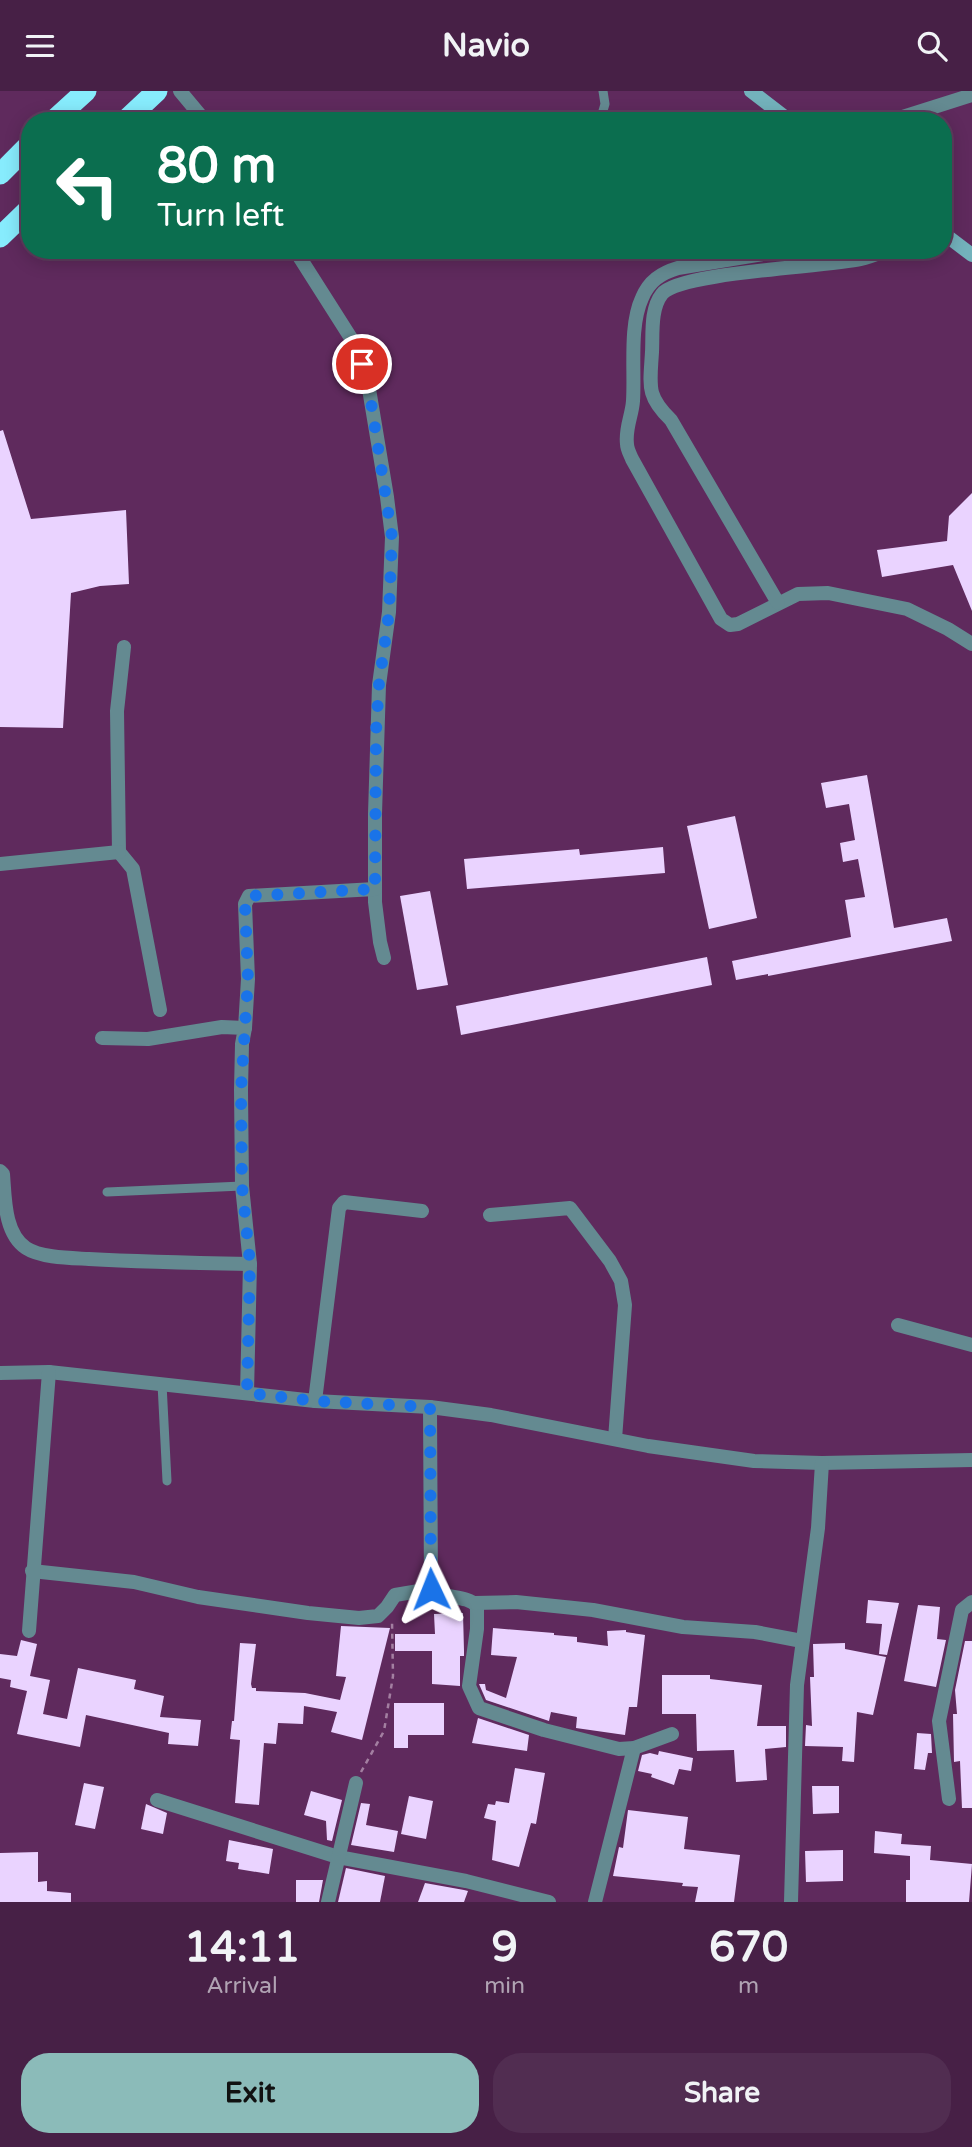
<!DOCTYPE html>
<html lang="en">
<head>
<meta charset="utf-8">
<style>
  :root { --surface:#472046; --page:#512d51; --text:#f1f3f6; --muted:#b0a3b3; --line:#5f3e5f; --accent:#8bbbb9 }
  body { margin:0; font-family:"Varela Round",sans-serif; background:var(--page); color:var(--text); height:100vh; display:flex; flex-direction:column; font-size:26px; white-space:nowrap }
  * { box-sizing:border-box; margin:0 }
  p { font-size:23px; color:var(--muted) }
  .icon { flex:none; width:38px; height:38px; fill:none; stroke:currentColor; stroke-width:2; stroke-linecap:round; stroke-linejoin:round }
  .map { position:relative; height:1811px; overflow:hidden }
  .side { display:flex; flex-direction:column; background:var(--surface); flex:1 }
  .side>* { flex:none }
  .top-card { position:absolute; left:21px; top:21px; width:931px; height:147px; border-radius:28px; box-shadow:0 4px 18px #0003,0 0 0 2px var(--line); background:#0b6e4f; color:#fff; overflow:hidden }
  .pin { position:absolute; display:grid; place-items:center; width:60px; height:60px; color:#fff; margin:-30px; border:4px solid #fff; border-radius:50%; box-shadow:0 2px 7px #0007 }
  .me { position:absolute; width:77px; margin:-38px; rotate:358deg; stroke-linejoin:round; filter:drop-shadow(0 0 5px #0008) }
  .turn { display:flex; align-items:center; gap:24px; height:147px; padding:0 21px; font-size:32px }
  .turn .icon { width:91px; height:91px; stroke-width:2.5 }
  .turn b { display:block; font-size:49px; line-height:60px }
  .eta { display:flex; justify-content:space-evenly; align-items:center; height:119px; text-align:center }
  .eta b { font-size:42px; font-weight:700; line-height:49px }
  .primary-button { display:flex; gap:14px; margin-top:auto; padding:14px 21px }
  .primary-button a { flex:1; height:80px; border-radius:28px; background:var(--accent); color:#111; font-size:28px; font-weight:700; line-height:80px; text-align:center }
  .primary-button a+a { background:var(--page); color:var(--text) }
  header { display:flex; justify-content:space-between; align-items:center; height:91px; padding:0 21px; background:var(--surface); font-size:32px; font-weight:700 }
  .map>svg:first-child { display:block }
</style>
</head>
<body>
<header><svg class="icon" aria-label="menu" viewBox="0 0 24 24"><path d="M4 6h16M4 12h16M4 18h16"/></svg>Navio<svg class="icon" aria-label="search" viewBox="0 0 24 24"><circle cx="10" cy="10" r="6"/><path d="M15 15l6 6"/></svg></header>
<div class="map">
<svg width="972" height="1811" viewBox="0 0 972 1811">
  <rect width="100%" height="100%" fill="#5f2a5d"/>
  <g fill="#ead3ff">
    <path d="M3 339 31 428 126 419 129 493 100 495 71 502 63 637 0 636V340Z"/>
    <path d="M972 402V520L953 474 882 486 877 459 947 450 949 425Z"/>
    <path d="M867 684 894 837 947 827 952 850 768 885V883L736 889 732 870 851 846 845 809 865 806 858 768 843 771 840 752 855 749 849 713 826 717 821 692Z"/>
    <path d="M735 725 757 827 709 838 687 735Z"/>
    <path d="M663 756 665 782 467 798 464 768 579 758 580 764Z"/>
    <path d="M430 800 448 894 417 899 400 805Z"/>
    <path d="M707 866 712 894 461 944 456 915Z"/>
    <path d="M868 1509 899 1512 887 1564 879 1563 882 1533 866 1532Z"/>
    <path d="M918 1514 940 1516 937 1548 946 1549 936 1596 904 1590Z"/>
    <path d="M463 1522 464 1560V1565H460V1595L432 1593V1560H395V1543H435L434 1523Z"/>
    <path d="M341 1535 390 1537 362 1649 331 1641 337 1621 304 1615 303 1633 278 1632 276 1653 264 1652 259 1714 235 1712 240 1649 230 1648 232 1630H234L240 1552 256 1553 251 1593 252 1597H256V1600L305 1602 340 1609 346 1586 336 1585Z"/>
    <path d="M493 1537 554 1542V1544L577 1546V1551L608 1555 607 1540 626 1539V1541L645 1544 637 1616H629L625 1644 576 1637 577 1626 551 1621 549 1630 486 1609 479 1593H485L486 1599 506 1607 517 1566 491 1564Z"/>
    <path d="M21 1549 37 1553 30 1585 50 1589 43 1623 67 1628 78 1577 136 1589 134 1598 164 1605 160 1626 201 1629 198 1655 168 1653 169 1642 86 1624 80 1656 17 1643 27 1600 10 1596 11 1589 0 1587V1563L17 1565Z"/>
    <path d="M965 1550H972V1717H962L960 1670 954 1671 953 1623H957L955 1599Z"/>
    <path d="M845 1552V1558L886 1566 873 1624 857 1621 854 1671 842 1670 843 1656 805 1655 806 1634 812 1635 810 1586H814L813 1553Z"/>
    <path d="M662 1584H710V1588L762 1594 757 1635H786V1656L765 1658 767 1689 736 1691 734 1659 697 1660 696 1623H662Z"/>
    <path d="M394 1612H444V1644H408V1657H394Z"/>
    <path d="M478 1627 529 1644 527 1660 472 1652Z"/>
    <path d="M917 1642 931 1643 932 1662H928L925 1679 914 1678Z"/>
    <path d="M659 1660 693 1667 691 1680 679 1678 674 1694 651 1686 652 1683 638 1680 642 1664 650 1662 658 1664Z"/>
    <path d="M515 1677 545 1682 536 1733 531 1732 519 1776 492 1769 496 1730 484 1727 488 1713 495 1714 496 1710 509 1712Z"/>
    <path d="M84 1692 104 1696 95 1738 75 1734Z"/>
    <path d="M812 1695H839V1722L813 1723Z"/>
    <path d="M311 1700 342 1709 332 1750 327 1749 326 1730 304 1724Z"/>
    <path d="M409 1705 433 1710 426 1748 401 1743Z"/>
    <path d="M361 1712 370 1713 366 1734 398 1740 394 1761 351 1754Z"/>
    <path d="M146 1713 167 1722 163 1743 141 1738Z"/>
    <path d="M628 1719 688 1726 684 1758 740 1764 734 1811H695L698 1796 682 1795 683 1792 613 1785 619 1756 623 1757Z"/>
    <path d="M875 1740 902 1743 901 1753 931 1755 930 1769 972 1773 969 1811H906V1789H910V1765L874 1762Z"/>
    <path d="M229 1749 273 1758 269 1783 238 1778 239 1772 226 1770Z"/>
    <path d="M843 1759V1790L806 1791 805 1760Z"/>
    <path d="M38 1761V1791L47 1790V1800L71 1802V1811H0V1762Z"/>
    <path d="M346 1777 385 1785 380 1811H338Z"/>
    <path d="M296 1789H323L319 1811H296Z"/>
    <path d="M425 1792 464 1799 468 1800 464 1811H418Z"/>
  </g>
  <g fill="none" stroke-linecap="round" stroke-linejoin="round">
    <path stroke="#a37fa1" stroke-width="2.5" stroke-dasharray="5 5" stroke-linecap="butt" d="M361 1681 384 1640 393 1585 392 1530"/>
    <g stroke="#648a91" stroke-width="9">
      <path d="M600 30 605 13 603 0"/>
      <path d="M107 1101 242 1095"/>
      <path d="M162 1293 167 1390"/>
    </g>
    <g stroke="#648a91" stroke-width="14">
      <path d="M180 0 205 30"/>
      <path d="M890 30 972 4"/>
      <path d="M295 159 356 255 368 292 387 406 392 446 389 521 379 594 375 723V811L380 851 384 867"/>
      <path d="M788 159 678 177C661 182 649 190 642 207 629 235 635 279 633 310 632 325 625 337 627 353 627 358 630 363 632 368L721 528 730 534 738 533 798 503 828 502 907 518 948 538 972 553"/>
      <path d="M778 512 671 329C646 305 650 295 652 261 653 244 650 218 662 203 679 181 827 176 861 168 870 166 879 162 887 159"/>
      <path d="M124 556 117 620 119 761 133 778 160 919"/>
      <path d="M0 773 119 761"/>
      <path d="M245 937 248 888 245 813 249 805 375 798"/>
      <path d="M102 947 148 948 222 936 245 937 242 953 241 999 242 1095 250 1173 247 1302"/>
      <path d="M0 1080 3 1083C5 1107 4 1142 26 1157 41 1167 72 1167 89 1168 143 1171 196 1172 250 1173"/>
      <path d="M490 1124 570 1117 610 1170 621 1190 625 1214 615 1348"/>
      <path d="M898 1234 972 1254"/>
      <path d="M0 1282 49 1281 315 1310 430 1316 491 1324 648 1355 754 1370 822 1372 972 1369"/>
      <path d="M315 1310 339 1117 344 1111 422 1120"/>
      <path d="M32 1480 134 1491 198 1506 308 1522 359 1527 378 1525 387 1516 395 1504 431 1498 430 1316"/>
      <path d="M431 1498C445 1509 465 1503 477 1515V1538L469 1595 479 1617 544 1639 619 1658 634 1657 672 1643"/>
      <path d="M475 1512 516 1511 593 1519 683 1536 755 1541 802 1550"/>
      <path d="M29 1540 49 1281"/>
      <path d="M949 1708 939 1630 962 1519 972 1511"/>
      <path d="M157 1709 338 1766 466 1790 549 1811"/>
      <path d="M328 1811 356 1692"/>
      <path d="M595 1811 634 1657"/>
      <path d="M791 1811 797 1594 818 1437 822 1372"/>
    </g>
    <g stroke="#73b2bc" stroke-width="14">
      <path d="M751 0 790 30"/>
      <path d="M943 142 972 164"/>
    </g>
    <g stroke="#87ecfd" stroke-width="21">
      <path d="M53 30 86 0"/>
      <path d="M125 30 157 0"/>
      <path d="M0 83 30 53"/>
      <path d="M0 146 30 117"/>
    </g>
  </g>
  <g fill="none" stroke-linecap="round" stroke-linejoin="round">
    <path stroke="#1a73e8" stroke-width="12" stroke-dasharray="0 21.6" d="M362 273 368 292 392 446 389 522 379 593 376 641 375 798 249 805 245 813 248 888 241 999 242 1095 250 1172 247 1302 315 1310 430 1316 431 1498"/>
  </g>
</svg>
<div class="pin" style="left:362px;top:273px;background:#d93025"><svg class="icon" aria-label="arrive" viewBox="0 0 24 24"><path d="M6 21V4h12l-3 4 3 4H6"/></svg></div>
<svg class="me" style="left:431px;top:1498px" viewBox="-20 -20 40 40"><path d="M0-17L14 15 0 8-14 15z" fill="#1a73e8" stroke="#fff" stroke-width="4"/></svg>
<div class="top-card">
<div class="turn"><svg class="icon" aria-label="left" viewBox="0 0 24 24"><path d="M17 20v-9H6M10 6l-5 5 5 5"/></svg><div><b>80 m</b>Turn left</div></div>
</div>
</div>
<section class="side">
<div class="eta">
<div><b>14:11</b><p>Arrival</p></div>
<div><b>9</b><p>min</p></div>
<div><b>670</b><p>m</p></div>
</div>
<div class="primary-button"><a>Exit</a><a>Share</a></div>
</section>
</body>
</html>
